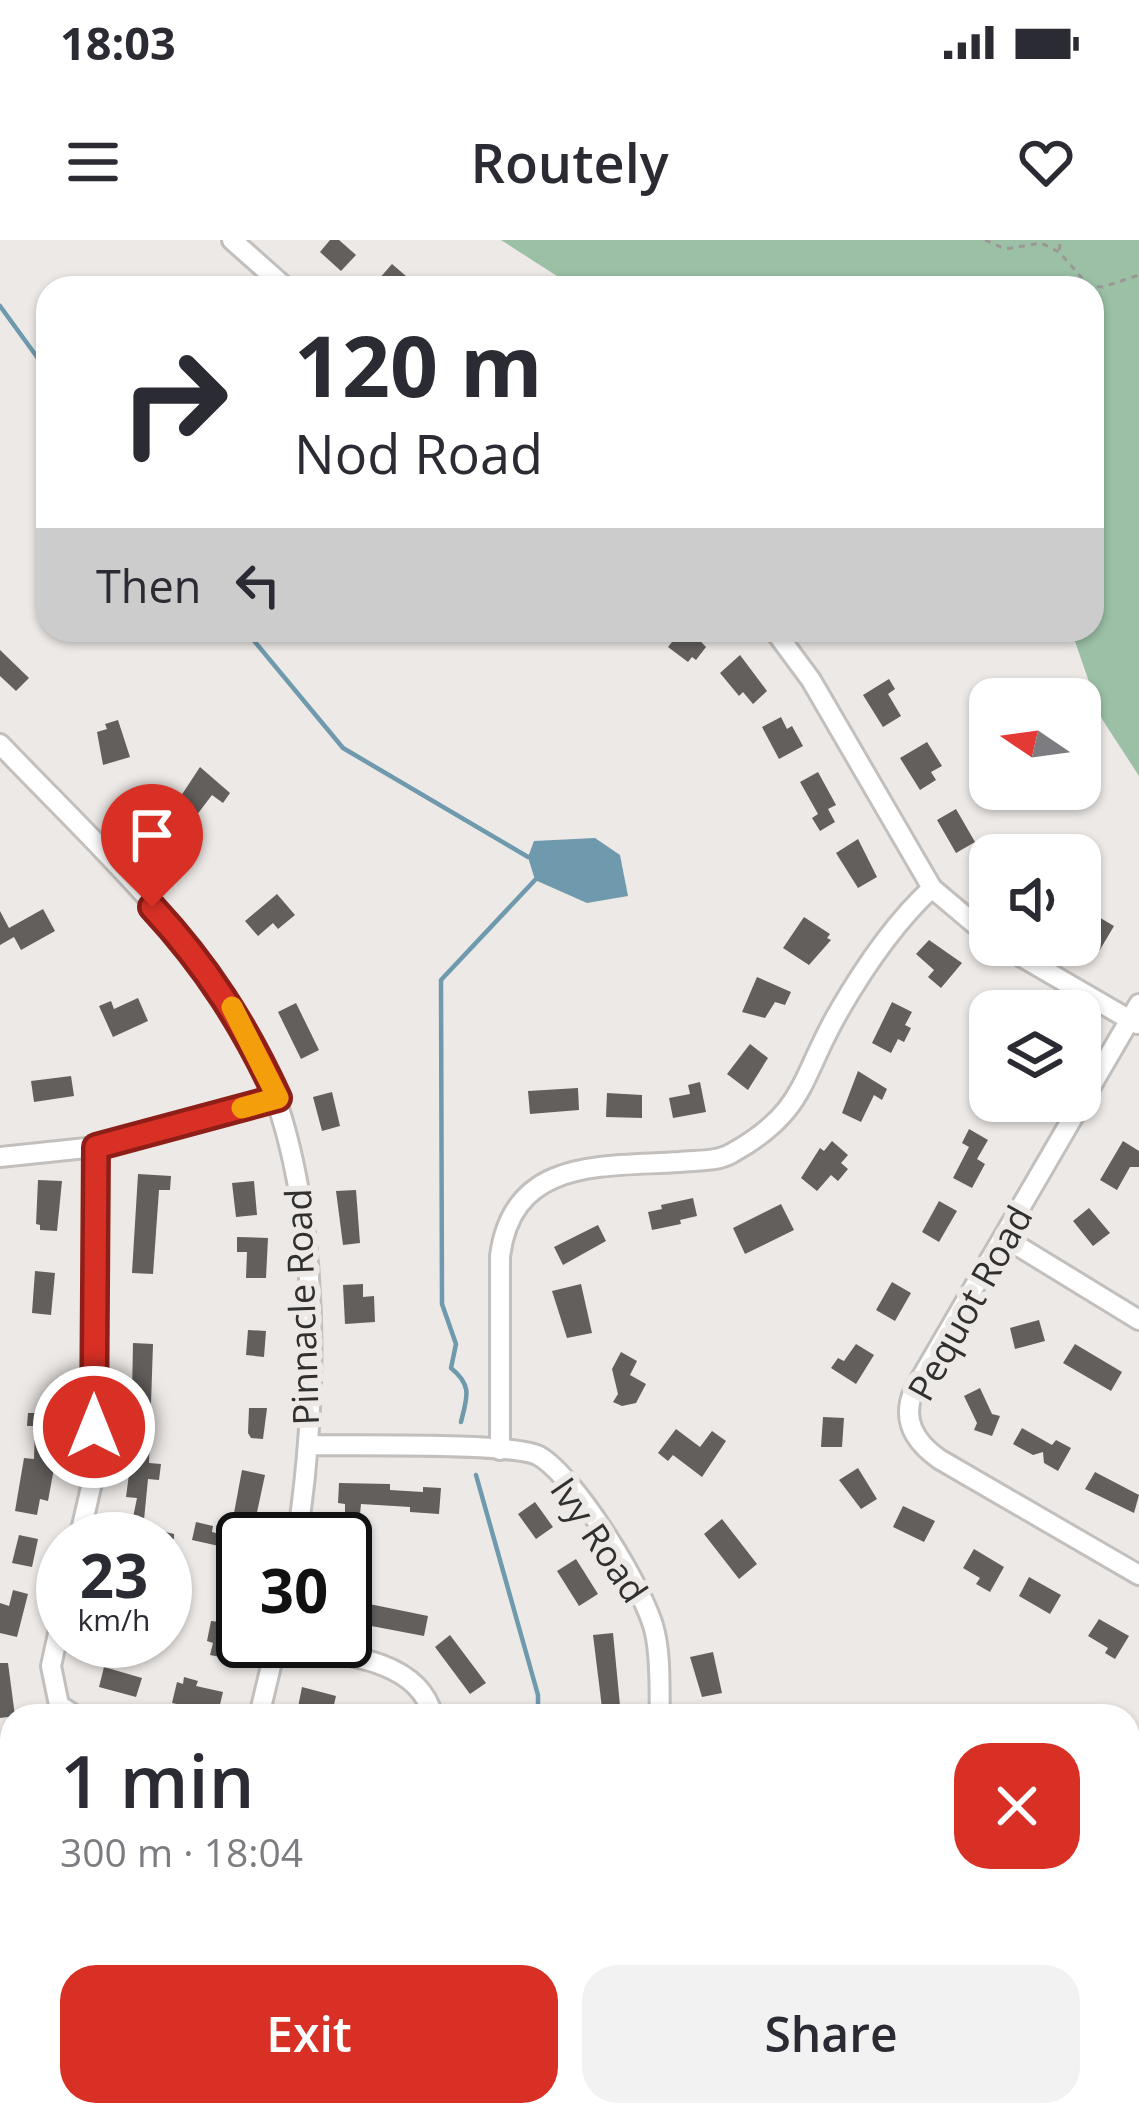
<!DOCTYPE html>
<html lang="en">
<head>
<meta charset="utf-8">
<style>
  :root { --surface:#fff; --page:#f2f2f3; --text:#2b2b33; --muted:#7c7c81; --accent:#d93025 }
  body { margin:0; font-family:"Open Sans",sans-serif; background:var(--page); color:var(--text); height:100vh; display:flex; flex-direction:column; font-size:45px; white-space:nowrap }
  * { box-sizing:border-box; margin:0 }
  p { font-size:39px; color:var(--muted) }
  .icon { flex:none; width:66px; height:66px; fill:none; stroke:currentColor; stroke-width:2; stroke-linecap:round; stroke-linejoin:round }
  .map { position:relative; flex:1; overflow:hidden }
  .drawer { position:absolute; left:0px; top:1464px; width:1140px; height:423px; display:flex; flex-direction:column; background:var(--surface); border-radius:36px 36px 0 0; box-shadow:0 3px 9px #0004 }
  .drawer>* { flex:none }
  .banner { position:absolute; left:36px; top:36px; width:1068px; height:366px; border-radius:36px; box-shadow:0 3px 9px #0004; background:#fff; color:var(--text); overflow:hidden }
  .needle { width:78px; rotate:283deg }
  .fabs { position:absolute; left:969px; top:438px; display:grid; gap:24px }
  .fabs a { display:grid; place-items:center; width:132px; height:132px; border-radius:24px; background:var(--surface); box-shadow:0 3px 9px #0004; font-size:60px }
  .speed { position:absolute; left:36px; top:1272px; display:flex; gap:24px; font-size:60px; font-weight:700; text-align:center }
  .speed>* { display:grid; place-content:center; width:156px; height:156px; border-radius:50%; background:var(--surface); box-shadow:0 3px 9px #0004; line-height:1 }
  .speed small { font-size:30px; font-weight:400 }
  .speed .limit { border:6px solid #111; border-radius:18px; background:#fff; color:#111 }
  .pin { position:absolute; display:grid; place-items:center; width:102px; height:102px; color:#fff; margin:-123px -51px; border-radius:50% 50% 50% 0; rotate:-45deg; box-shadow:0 0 12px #0007 }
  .pin .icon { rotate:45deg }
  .me { position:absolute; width:132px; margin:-66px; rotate:0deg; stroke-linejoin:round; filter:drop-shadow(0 0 9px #0008) }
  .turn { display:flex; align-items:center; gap:42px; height:252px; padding:0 60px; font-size:54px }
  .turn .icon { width:156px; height:156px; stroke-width:2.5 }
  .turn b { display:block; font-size:84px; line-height:102px }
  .then { display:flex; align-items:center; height:114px; padding:0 60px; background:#0003; gap:24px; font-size:45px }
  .round { display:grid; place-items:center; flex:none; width:126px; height:126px; border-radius:36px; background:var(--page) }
  .headline { display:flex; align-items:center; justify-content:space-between; height:204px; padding:0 60px }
  h1 { font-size:72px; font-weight:600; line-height:90px }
  .action { display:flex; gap:24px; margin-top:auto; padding:24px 60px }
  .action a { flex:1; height:138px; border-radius:36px; background:var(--accent); color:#fff; font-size:48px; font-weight:600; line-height:138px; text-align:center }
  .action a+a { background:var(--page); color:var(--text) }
  .status { display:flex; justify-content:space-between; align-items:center; height:84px; padding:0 60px; background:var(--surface); direction:ltr }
  .status svg { height:33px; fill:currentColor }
  header { display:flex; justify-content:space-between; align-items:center; height:156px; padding:0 60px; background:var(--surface); font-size:54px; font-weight:600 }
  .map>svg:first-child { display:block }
</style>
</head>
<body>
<div class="status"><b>18:03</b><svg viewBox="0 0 49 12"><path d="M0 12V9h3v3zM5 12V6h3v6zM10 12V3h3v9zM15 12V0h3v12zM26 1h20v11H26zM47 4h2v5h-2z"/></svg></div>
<header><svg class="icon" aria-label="menu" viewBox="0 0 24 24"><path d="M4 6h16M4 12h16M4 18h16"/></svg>Routely<svg class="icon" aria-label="heart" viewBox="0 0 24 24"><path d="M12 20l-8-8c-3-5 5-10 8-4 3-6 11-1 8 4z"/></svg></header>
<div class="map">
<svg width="1139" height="1886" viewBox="0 0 1139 1886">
  <rect width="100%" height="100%" fill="#ede9e6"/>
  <path fill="#9bc0a6" d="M501 0H1139V536L1102 479 1071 390H1092V48H564L560 38Z"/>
  <path fill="#6f99ac" d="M595 598 620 615 628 656 587 663 535 640 528 617 534 601Z"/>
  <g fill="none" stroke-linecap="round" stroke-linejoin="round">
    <g stroke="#6f99ac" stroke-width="4.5">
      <path d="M0 66 48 132"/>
      <path d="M245 390 343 508 528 617"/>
      <path d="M461 1182C467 1157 473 1146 451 1128L456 1104 442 1064 441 740 535 640"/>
      <path d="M476 1235 538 1455V1476"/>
    </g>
  </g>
  <g fill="#635f5d">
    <path d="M330 0H339L356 15 341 31 320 12Z"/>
    <path d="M392 24 420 48H371Z"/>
    <path d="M657 390H690L706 407 696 420 692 417 688 422 668 407 672 402Z"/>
    <path d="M0 410 29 438 16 451 0 436Z"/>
    <path d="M740 415 767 451 753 464 743 452 739 456 720 433Z"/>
    <path d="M889 439 895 449 888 454 901 476 883 487 863 455Z"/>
    <path d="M781 477 787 489 792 486 803 506 779 519 762 487Z"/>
    <path d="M118 480 130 517 103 525 97 492 107 489 105 484Z"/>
    <path d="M927 502 942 526 931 532 936 540 920 550 900 518Z"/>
    <path d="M200 527 230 553 223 563 212 555 196 576 177 562Z"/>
    <path d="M818 532 836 565 828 569 835 582 820 591 812 578 818 574 800 542Z"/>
    <path d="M956 569 975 602 956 613 937 580Z"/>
    <path d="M858 599 877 637 858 648 836 613Z"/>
    <path d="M277 654 295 675 278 689 273 683 258 696 245 681Z"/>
    <path d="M43 669 55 691 21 710 14 697 0 705V671L9 688Z"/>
    <path d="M1097 676 1114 686 1098 713 1081 702Z"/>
    <path d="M804 677 830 694 827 698 831 700 809 725 783 708Z"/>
    <path d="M929 700 962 723 941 748 928 737 934 730 916 714Z"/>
    <path d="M757 737 791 752 785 765 775 762 765 778 742 772Z"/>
    <path d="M138 758 148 781 113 797 99 766 111 761 114 769Z"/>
    <path d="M892 762 912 772 905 785 911 788 904 802 898 799 891 813 872 803Z"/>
    <path d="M296 763 319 810 301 819 278 772Z"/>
    <path d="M750 804 768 818 748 850 727 834Z"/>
    <path d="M858 831 887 849 882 860 874 855 861 882 842 873Z"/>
    <path d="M71 836 74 856 34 862 31 841Z"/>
    <path d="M700 842 706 872 673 878 669 858 690 854 688 845Z"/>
    <path d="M578 848 579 870 530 874 528 851Z"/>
    <path d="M332 852 340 886 322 891 313 857Z"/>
    <path d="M607 853 642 855V878L606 877Z"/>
    <path d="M969 889 988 900 977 919 985 924 972 948 953 938 969 907 962 903Z"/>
    <path d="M832 901 848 915 841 923 848 929 838 941 831 935 817 951 801 938 820 908 824 911Z"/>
    <path d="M1123 901 1139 911V927H1130L1117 950 1100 940Z"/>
    <path d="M138 934 171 936 170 950H159L153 1034 132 1033Z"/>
    <path d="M38 940 62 941 57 991 40 990V985L36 984Z"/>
    <path d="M254 941 257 975 236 977 232 943Z"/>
    <path d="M356 950 360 1003 343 1005 336 951Z"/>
    <path d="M693 958 697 976 680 980 681 984 652 990 648 972 662 969 661 965Z"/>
    <path d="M939 961 957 971 939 1002 922 992Z"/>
    <path d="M781 964 794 990 745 1014 733 988Z"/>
    <path d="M1089 968 1110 993 1093 1006 1073 981Z"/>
    <path d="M598 985 606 1001 563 1025 554 1007Z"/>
    <path d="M237 997 268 998 266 1038H246L247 1012H237Z"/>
    <path d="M35 1031 55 1033 51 1075 32 1073Z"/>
    <path d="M892 1042 911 1053 895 1081 876 1070Z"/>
    <path d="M363 1044V1057L374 1056 375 1082 345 1084 343 1045Z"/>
    <path d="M581 1044 592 1093 567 1098 552 1051Z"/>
    <path d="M1039 1080 1045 1101 1015 1109 1010 1088Z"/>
    <path d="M248 1090 266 1091 264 1117 246 1115Z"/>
    <path d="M133 1103 153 1104 149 1223 161 1224 159 1240 148 1239 144 1280 150 1281 148 1288 174 1294V1299H121L124 1285 131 1287 137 1258 126 1257 129 1234 114 1223 130 1224 134 1189H131L132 1172 125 1171 126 1155H132Z"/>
    <path d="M856 1104 874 1115 856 1144 831 1128 838 1118 844 1121Z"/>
    <path d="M1075 1104 1122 1132 1111 1151 1063 1123Z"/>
    <path d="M621 1112 637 1121 630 1135 646 1144 636 1163 622 1166 613 1162 618 1154 612 1129Z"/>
    <path d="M980 1148 992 1174 1000 1176 992 1196 974 1190 977 1183 964 1156Z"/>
    <path d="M37 1166H56L55 1223 48 1261 40 1259 37 1275 15 1271 24 1218 34 1219 35 1186H27L28 1173H37Z"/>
    <path d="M249 1168H267L263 1199 251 1198 248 1193Z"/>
    <path d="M823 1177 844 1178 842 1207H821Z"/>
    <path d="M1022 1188 1052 1205 1056 1200 1071 1208 1058 1231 1044 1223 1043 1212 1033 1215 1013 1204Z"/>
    <path d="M676 1189 700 1207 712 1191 726 1201 702 1237 673 1215 668 1221 658 1213Z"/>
    <path d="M858 1228 877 1259 861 1269 839 1240Z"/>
    <path d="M242 1230 265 1235 256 1277 234 1273Z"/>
    <path d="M1095 1232 1139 1255 1134 1273 1085 1249Z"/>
    <path d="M339 1243 390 1244V1250L423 1252V1247L441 1248 439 1274 410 1272V1267L361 1264 360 1274 345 1273V1264L338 1263Z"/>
    <path d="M535 1262 553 1287 536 1299 518 1274Z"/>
    <path d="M903 1266 935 1281 924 1302 893 1287Z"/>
    <path d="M722 1279 757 1324 739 1339 704 1294Z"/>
    <path d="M196 1282 213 1286 212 1292 237 1298 243 1294V1350L226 1346 233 1313 227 1312 228 1308 192 1300Z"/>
    <path d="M19 1295 38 1299 32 1327 12 1323Z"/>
    <path d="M974 1309 1004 1327 990 1352 976 1344 980 1338 963 1328Z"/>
    <path d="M576 1319 598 1354 579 1366 557 1331Z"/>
    <path d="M1029 1337 1061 1355 1050 1374 1019 1356Z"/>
    <path d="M13 1350 28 1354 17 1397 0 1393V1363L9 1366Z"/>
    <path d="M345 1359 428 1376 424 1396 345 1381Z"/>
    <path d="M221 1377 238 1381 230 1419 210 1415 213 1403 207 1401 211 1381 220 1382Z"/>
    <path d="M1099 1379 1129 1396 1115 1419 1105 1413 1108 1408 1088 1396Z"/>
    <path d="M613 1393 621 1476H603L593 1395Z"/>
    <path d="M450 1395 486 1443 470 1454 435 1407Z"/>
    <path d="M713 1412 722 1453 702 1457 690 1417Z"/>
    <path d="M0 1423H8L15 1476 0 1478Z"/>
    <path d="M104 1427 142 1438 136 1457 99 1447Z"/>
    <path d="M184 1437 198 1441 196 1446 223 1452 218 1473 172 1463 177 1442 183 1444Z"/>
    <path d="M302 1447 336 1456 332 1473 298 1467Z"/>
  </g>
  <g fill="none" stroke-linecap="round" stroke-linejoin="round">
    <defs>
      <g id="minor">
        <path d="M232 0 286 48"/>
        <path d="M774 390 811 440 932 648 990 697"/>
        <path d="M0 504C78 586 176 676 235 772 324 913 321 1139 297 1299"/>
        <path d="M1001 705 1137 784"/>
        <path d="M1139 764 914 1150C901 1180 915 1202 939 1219L1139 1335"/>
        <path d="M0 917 96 907 278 858"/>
        <path d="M1005 998 1139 1080"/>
        <path d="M308 1205C347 1206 515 1202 539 1216 575 1236 647 1353 655 1393 661 1419 659 1449 660 1476"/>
        <path d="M500 1210V1016C513 917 603 927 679 922 698 920 717 922 732 913 807 871 800 838 839 771 865 726 894 683 932 648"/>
        <path d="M79 1299 94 1234 96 907"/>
        <path d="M63 1371 51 1426 59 1465 76 1476"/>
        <path d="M276 1406C327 1414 417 1413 433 1476"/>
        <path d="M259 1476 277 1401"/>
        <path d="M0 1790 12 1747"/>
        <path d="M471 1875 511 1886"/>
        <path d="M241 1886 244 1875"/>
        <path d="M580 1886 587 1875"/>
      </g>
    </defs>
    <use href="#minor" stroke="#c3bfbc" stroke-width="24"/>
    <g stroke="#9a9795" stroke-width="3" stroke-dasharray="6 6" stroke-linecap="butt">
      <path d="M985 0 1005 9 1041 3 1059 12 1089 46 1103 47 1139 35"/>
      <path d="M1059 10 1061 0"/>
    </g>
    <use href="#minor" stroke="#fff" stroke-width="18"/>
  </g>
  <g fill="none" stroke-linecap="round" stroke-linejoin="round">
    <defs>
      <path id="route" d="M94 1187 96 907 278 858C245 786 206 725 152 667"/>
    </defs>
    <use href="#route" stroke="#8d1f18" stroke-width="30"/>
    <use href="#route" stroke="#d93025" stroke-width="21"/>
    <path stroke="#f59e0b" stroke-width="21" d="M232 767 278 858 242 868"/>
  </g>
  <g text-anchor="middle" stroke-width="12" stroke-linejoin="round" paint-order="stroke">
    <g font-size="36" fill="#31302f" stroke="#ede9e6">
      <text transform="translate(970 1063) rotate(-61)" y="13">Pequot Road</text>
      <text transform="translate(302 1067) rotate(-92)" y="13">Pinnacle Road</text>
      <text transform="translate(599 1300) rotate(56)" y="13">Ivy Road</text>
    </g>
  </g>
</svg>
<div class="fabs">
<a><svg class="needle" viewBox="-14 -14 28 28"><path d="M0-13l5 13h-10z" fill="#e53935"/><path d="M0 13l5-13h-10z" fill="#7c7c81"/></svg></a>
<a><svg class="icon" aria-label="sound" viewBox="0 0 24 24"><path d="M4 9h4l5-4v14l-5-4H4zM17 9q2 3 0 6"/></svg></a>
<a><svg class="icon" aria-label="layers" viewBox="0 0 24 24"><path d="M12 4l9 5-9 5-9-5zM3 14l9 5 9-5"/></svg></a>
</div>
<div class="speed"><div>23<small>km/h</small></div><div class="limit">30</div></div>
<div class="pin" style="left:152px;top:667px;background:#d93025"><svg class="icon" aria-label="arrive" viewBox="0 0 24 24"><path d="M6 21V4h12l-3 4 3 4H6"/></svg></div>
<svg class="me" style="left:94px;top:1187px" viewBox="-20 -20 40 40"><circle r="17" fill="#d93025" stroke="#fff" stroke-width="3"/><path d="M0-11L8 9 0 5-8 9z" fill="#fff"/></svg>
<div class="banner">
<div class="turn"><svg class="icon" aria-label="right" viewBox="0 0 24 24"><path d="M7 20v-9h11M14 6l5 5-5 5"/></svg><div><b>120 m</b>Nod Road</div></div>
<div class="then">Then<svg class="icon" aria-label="left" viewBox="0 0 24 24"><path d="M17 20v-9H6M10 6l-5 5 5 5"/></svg></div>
</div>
<section class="drawer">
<div class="headline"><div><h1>1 min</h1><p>300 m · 18:04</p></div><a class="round" style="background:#d93025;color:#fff"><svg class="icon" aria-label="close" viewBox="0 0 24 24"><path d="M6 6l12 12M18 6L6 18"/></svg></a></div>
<div class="action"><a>Exit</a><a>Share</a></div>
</section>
</div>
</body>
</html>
